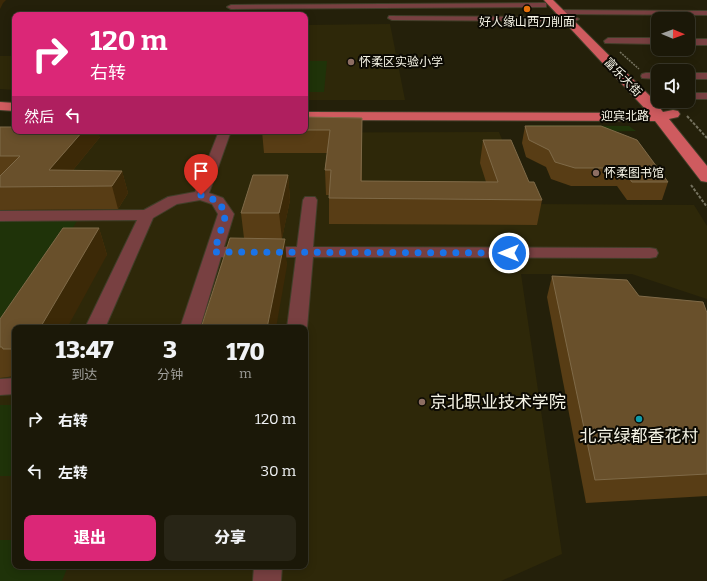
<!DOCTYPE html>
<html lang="zh">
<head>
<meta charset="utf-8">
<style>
  :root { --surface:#1b1808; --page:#282516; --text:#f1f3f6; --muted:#a0a09c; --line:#393729; --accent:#db2777 }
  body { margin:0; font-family:Bitter,"Noto Sans SC",serif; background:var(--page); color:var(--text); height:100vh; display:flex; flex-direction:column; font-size:15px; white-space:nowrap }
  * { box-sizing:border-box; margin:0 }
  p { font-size:13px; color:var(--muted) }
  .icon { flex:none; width:22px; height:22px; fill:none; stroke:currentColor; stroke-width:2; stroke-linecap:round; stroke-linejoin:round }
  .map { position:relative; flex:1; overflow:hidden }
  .drawer { position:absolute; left:12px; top:325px; width:296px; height:244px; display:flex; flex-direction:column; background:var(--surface); border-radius:8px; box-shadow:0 2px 10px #0003,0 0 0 1px var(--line) }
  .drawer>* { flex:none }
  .top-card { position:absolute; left:12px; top:12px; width:296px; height:122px; border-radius:8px; box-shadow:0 2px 10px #0003,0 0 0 1px var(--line); background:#db2777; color:#fff; overflow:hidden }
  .needle { width:26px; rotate:91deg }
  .buttons { position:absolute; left:651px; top:12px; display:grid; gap:8px }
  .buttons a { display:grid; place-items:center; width:44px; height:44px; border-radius:8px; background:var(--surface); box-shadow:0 2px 10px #0003,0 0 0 1px var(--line); font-size:20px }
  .pin { position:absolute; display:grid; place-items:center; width:34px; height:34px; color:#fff; margin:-41px -17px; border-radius:50% 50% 50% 0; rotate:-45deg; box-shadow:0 0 4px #0007 }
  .pin .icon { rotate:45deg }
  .me { position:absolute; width:44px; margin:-22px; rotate:270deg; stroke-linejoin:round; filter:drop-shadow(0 0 3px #0008) }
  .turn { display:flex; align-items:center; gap:14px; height:84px; padding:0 12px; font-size:18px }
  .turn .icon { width:52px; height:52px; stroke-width:2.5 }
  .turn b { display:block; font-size:28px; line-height:34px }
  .then { display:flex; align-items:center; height:38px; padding:0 12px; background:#0003; gap:8px; font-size:15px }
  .eta { display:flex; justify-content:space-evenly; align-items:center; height:68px; text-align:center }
  .eta b { font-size:24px; font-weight:800; line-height:28px }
  .cta { display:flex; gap:8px; margin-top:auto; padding:8px 12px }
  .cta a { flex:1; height:46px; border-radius:8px; background:var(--accent); color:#fff; font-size:16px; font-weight:800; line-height:46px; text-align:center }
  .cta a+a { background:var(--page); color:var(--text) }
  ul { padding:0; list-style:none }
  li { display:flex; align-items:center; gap:12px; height:52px; padding:0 12px }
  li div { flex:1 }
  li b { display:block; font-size:15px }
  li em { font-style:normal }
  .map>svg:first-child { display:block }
</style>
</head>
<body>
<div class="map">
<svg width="707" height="581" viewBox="0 0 707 581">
  <rect width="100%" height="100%" fill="#24200a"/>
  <g fill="#2e2809" fill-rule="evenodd">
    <path d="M390 24 405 100H305V25Z"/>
    <path d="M0 56H15V90L0 89Z"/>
    <path d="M0 128 15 131 198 133 499 132 528 204 694 205 707 226V299L632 274H521L562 554 501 581H0ZM15 328H305V566H15Z"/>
  </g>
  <g fill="#1f3309">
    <path d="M305 61H327L324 92H305Z"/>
    <path d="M528 125 629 126 636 131 532 133Z"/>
    <path d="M77 221 0 344V222Z"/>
    <rect x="0" y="405" width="15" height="71"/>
    <path d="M0 540H15V566H68L62 581H0Z"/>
  </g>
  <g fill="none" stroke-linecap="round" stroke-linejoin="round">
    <defs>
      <g id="minor">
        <path d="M543 3H546V7L231 9 227 7 231 5Z"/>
        <path d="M559 10 707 11V15L562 14H559Z"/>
        <path d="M389 16 575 17 579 19 575 21 392 20 388 18Z"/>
        <path d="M608 38H658V44L605 43 604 41Z"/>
        <rect x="688" y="39" width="19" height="6"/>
        <path d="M646 73H658V79L642 78 641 76 642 74Z"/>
        <rect x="688" y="73" width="19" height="6"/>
        <rect x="688" y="93" width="19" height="6"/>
        <path d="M219 131H231L209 193 223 198 234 214 224 247H297L303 200 305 197H315L317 200 313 247 650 248 656 249 658 253 656 257 650 258 313 257 307 328 305 331V328H287L296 257H221L200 328H180L218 214 212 204 200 200 177 204 153 218 105 328H85L137 220 0 221V211L144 210 168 197 195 192Z"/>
        <path d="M15 378V394L0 395V379Z"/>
        <path d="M254 566H282L281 581H253Z"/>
      </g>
      <g id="major">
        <path d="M544 0H553L651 97 663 112 673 110 678 111 680 114 678 117 669 119 707 166V182L701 181 655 121 305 120V112L649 113Z"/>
        <path d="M0 102 15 103V111L0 110Z"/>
      </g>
    </defs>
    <use href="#minor" stroke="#413e29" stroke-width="2"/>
    <use href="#major" stroke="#413e29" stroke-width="2"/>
    <path stroke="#75725f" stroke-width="1.5" stroke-dasharray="2 1" stroke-linecap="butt" d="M620 52 639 69"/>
    <g stroke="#75725f" stroke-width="2" stroke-dasharray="3 1.5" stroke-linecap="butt">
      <path d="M687 116 707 138"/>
      <path d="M691 185 707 207"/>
    </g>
    <use href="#minor" fill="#784041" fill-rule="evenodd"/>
    <use href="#major" fill="#cf5b5f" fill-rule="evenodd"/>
  </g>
  <g fill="#583d15">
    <path d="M305 117 362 118V181L486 182 480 163 483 140 529 182 542 200 537 225 329 224V195H326L325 170 327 153H264L262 131H305Z"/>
    <path d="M525 126 668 182 662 200H627L617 186H571L551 179 546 167 526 157 522 143Z"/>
    <path d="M0 127 100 137 73 170 122 171 128 193 118 209 0 210Z"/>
    <path d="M288 175 290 200 282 238 287 266 244 238 241 213Z"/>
    <path d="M99 228 107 255 15 328V376L0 378V319Z"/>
    <path d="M552 276 639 296 707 313V496L586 503 547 297Z"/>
  </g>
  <g fill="#3c2907">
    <path d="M0 0H6L3 3 0 9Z"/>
    <path d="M83 131H98L100 137 60 186 49 170Z"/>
    <path d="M122 171 128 193 118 209 112 186Z"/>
    <path d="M288 175 290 200 282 239 279 213Z"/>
    <path d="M99 228 107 255 67 328H40Z"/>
    <path d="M285 239 287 266 276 328H267Z"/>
  </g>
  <g fill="#69502b" stroke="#7f6a48">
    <path d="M305 117 362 118 361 181 498 182 483 140H511L529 182H534L542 200 329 198 331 170H325L330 130H305Z"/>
    <path d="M525 126H601L637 140 668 182H632L622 168H575L555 162 549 150 529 140Z"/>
    <path d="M0 127H15V131H83L49 170 122 171 112 186 0 187V176L20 156H0Z"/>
    <path d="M253 175H288L279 213H241Z"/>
    <path d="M63 228H99L40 328H15V349H3L2 347H0V319Z"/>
    <path d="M230 238 285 239 267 328H201Z"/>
    <path d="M552 276 627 280 639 296 703 302 707 313V474L595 480Z"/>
  </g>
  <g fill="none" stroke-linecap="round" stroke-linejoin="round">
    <path stroke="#1a73e8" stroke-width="7" stroke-dasharray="0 12.6" d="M201 195 218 201 226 214 214 252 509 253"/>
  </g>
  <circle fill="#e8710a" stroke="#0c0a03" stroke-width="1.5" cx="527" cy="9" r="4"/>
  <g fill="#8d6e63" stroke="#0c0a03" stroke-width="1.5">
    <circle cx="351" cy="62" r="4"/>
    <circle cx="596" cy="173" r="4"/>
    <circle cx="422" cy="402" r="4"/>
  </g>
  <circle fill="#0f9aa8" stroke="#0c0a03" stroke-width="1.5" cx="639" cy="419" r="4"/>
  <g text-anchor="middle" stroke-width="4" stroke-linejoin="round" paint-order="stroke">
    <g font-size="12" fill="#f6f4e6" stroke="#0c0a03" text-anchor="start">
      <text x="527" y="26" text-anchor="middle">好人缘山西刀削面</text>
      <text x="359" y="66">怀柔区实验小学</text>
      <text x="604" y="177">怀柔图书馆</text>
    </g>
    <g font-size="12" fill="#f6f4e6" stroke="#0c0a03">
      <text transform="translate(623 77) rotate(46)" y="4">富乐大街</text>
      <text x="625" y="120">迎宾北路</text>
    </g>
    <g font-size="17" fill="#f6f4e6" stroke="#0c0a03" text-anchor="start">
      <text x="430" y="408">京北职业技术学院</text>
      <text x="639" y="442" text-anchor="middle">北京绿都香花村</text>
    </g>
  </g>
</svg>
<div class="buttons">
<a><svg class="needle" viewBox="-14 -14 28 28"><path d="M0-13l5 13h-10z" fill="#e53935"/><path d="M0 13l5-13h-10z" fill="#a0a09c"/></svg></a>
<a><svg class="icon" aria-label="sound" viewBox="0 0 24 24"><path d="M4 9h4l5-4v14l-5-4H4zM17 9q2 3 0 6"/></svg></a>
</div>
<div class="pin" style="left:201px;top:195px;background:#d93025"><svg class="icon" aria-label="arrive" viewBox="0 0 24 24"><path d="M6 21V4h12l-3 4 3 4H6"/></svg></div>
<svg class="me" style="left:509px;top:253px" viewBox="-20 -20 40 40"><circle r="17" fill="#1a73e8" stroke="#fff" stroke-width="3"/><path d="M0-11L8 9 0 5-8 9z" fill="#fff"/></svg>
<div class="top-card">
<div class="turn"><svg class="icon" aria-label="right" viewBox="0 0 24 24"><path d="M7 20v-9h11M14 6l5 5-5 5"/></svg><div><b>120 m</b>右转</div></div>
<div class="then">然后<svg class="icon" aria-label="left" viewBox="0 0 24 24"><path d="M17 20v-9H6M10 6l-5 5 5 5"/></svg></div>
</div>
<section class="drawer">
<div class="eta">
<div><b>13:47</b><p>到达</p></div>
<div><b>3</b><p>分钟</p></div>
<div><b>170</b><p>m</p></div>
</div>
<ul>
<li><svg class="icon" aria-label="right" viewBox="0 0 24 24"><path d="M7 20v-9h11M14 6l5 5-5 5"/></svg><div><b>右转</b></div><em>120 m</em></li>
<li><svg class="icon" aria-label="left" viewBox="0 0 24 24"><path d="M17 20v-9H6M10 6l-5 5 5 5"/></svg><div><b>左转</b></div><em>30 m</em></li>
</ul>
<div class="cta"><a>退出</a><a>分享</a></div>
</section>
</div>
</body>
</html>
